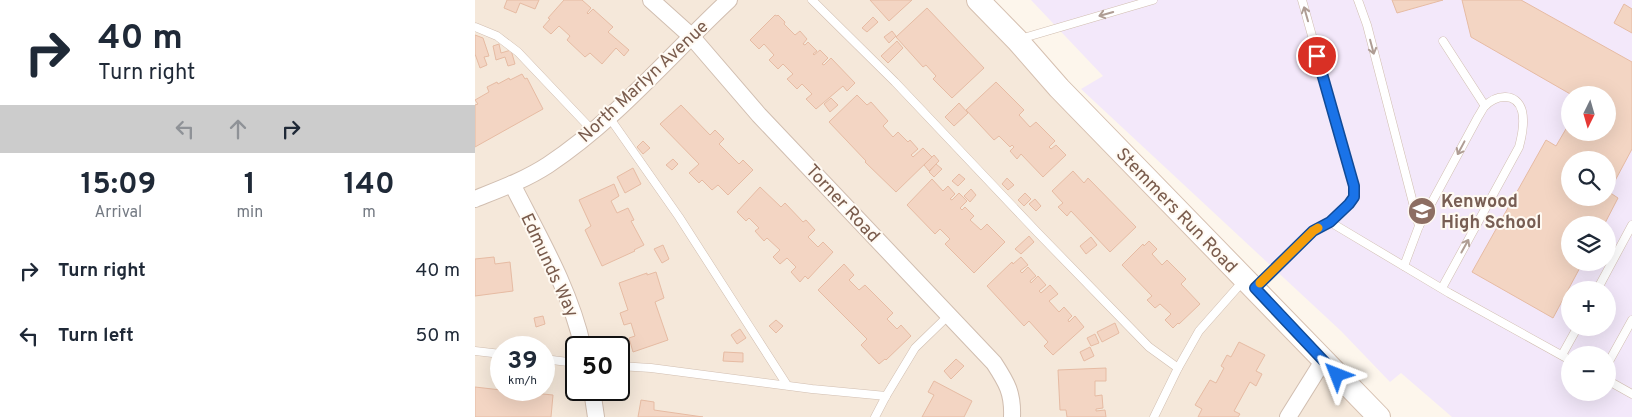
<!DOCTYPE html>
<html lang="en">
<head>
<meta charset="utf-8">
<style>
  :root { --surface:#fff; --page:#f2f2f3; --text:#1f2937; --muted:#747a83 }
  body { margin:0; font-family:Overpass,sans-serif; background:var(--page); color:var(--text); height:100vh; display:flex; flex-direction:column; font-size:19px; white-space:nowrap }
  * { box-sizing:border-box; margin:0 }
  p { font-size:16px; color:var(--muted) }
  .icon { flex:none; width:28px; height:28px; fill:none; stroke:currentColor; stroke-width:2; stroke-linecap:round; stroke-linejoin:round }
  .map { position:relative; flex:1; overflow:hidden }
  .side { display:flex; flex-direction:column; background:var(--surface); width:475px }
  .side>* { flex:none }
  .top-card { background:#fff; color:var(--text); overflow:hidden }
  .needle { width:32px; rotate:185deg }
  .buttons { position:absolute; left:1086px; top:86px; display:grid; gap:10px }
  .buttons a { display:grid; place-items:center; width:55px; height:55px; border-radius:50%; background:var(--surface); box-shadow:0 5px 20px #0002; font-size:25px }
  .speed { position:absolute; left:15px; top:336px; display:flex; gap:10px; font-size:25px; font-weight:700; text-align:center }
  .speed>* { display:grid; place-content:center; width:65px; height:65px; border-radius:50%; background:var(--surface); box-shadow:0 5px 20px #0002; line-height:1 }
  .speed small { font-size:12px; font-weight:400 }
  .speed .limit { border:2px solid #111; border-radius:8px; background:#fff; color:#111 }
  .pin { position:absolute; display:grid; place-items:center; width:42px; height:42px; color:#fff; margin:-21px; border:2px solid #fff; border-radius:50%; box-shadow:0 1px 5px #0007 }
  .me { position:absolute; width:55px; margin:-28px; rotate:315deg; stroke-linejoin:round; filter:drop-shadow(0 0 4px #0008) }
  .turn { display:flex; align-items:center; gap:18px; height:105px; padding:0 15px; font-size:22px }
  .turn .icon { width:65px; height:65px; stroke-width:2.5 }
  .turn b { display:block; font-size:35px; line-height:42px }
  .lanes { display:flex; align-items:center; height:48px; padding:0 15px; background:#0003; justify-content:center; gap:25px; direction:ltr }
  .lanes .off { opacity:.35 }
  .eta { display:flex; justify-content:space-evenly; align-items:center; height:85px; text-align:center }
  .eta b { font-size:30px; font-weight:700; line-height:35px }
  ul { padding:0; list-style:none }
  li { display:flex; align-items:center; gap:15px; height:65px; padding:0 15px }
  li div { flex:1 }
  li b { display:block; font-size:19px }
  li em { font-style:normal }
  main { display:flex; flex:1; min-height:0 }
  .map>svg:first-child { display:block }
</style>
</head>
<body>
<main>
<section class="side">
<div class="top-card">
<div class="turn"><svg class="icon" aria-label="right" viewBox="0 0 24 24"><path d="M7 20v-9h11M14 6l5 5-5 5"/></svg><div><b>40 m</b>Turn right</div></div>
<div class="lanes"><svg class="icon off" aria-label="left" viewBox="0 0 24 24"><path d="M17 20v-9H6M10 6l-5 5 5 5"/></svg><svg class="icon off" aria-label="ahead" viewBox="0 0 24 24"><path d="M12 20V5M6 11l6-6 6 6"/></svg><svg class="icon" aria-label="right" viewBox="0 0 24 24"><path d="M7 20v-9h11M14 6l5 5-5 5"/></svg></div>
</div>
<div class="eta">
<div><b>15:09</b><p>Arrival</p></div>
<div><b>1</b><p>min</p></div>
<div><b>140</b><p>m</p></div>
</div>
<ul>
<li><svg class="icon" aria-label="right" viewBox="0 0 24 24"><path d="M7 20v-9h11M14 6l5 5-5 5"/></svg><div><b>Turn right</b></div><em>40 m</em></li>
<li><svg class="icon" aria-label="left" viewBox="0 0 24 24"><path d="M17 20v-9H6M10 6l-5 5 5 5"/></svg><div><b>Turn left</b></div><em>50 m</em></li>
</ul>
</section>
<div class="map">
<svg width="1157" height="417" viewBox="0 0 1157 417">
  <rect width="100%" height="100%" fill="#fdf6ec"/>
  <path fill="#f5e8da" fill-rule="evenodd" d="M0 0H502L904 417H0ZM26 348H69V390H26ZM101 348H144V390H101Z"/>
  <path fill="#f3e8fa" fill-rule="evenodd" d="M556 0H1157V417H977L926 373 915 382 866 331 606 89 628 76ZM1095 95H1132V132H1095ZM1095 160H1132V198H1095ZM1095 225H1132V262H1095ZM1095 290H1132V328H1095ZM1095 355H1132V392H1095Z"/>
  <g fill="#f3d5c3" stroke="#e6bba3" fill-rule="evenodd">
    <path d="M32 0H64L60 9 45 3 41 13 29 8Z"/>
    <path d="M89 0H107L116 8 112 13 113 14 118 9 138 27 133 32 154 50 149 56 141 48 127 64 115 53 110 57 92 40 95 36 84 26 76 34 68 27 75 19 73 18Z"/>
    <path d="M395 0H437L414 21Z"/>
    <path d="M917 0H968L922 13Z"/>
    <path d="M987 0H1046L1157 62V149L1134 192 1143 198 1129 225H1095V262H1108L1078 318 997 272 1071 140 1081 146 1095 122V132H1132V95H1097L996 37ZM1095 160H1132V198H1095Z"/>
    <path d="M1149 4 1157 9V33L1139 23Z"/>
    <path d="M452 8 509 68 477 98 458 79 461 76 451 65 448 67 421 37Z"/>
    <path d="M300 15 302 16 303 15 310 22 309 24 320 35 325 31 332 39 328 44 330 45 333 42 342 51 338 54 339 55 345 50 353 58 347 64 349 65 356 58 380 83 372 91 368 86 341 109 331 99 337 94 327 84 322 89 312 79 318 74 308 64 303 69 294 60 299 55 289 44 284 49 275 40Z"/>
    <path d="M398 17 403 22 392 32 387 28Z"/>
    <path d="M417 31 421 36 414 43 409 37Z"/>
    <path d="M0 35 8 38 14 56 9 57 12 65 5 68 0 54Z"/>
    <path d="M422 41 428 48 413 63 406 56Z"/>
    <path d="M24 44 26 53 36 50 40 64 33 66 30 57 21 60 18 46Z"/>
    <path d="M47 74 50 79 52 78 68 109 0 147V105L3 104 0 100 14 92 12 87 22 82 23 84 34 78 35 80Z"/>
    <path d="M521 82 549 110 544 115 555 127 561 122 580 141 574 147 576 149 581 145 591 155 568 177 546 154 542 159 535 151 539 147 537 145 535 147 524 136 519 140 491 110Z"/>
    <path d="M382 95 392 105 396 102 413 121 408 126 418 137 423 132 433 142 435 140 443 149 436 155 438 157 448 148 457 157 421 192 390 162 391 161 354 122Z"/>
    <path d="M356 98 363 105 355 112 349 104Z"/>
    <path d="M484 103 493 113 479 126 470 117Z"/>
    <path d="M206 105 235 135 240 130 249 139 244 144 264 164 268 160 278 170 253 195 243 185 237 190 227 180 224 183 214 173 224 164 185 124Z"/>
    <path d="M168 141 175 148 168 154 162 147Z"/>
    <path d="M459 155 464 161 454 171 449 165Z"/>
    <path d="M198 159 203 164 197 170 191 165Z"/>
    <path d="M461 164 467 169 459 177 454 172Z"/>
    <path d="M158 168 166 184 150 193 142 177Z"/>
    <path d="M598 171 609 183 613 178 661 227 635 252 596 211 592 216 583 207 588 203 577 191Z"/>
    <path d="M484 174 490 179 483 186 477 181Z"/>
    <path d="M532 178 539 185 533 190 527 184Z"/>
    <path d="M457 179 468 191 473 186 480 194 475 199 477 200 484 193 492 201 485 208 487 210 490 207 499 216 495 220 506 230 512 224 530 242 499 273 470 244 475 239 465 229 460 234 432 205Z"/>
    <path d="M139 184 144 196 136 201 142 213 153 208 159 220 156 221 169 245 159 250 160 251 127 266 110 230 116 226 104 200Z"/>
    <path d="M285 187 306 207 310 203 328 222 331 220 340 230 333 237 343 247 348 242 358 252 333 279 330 276 325 282 316 272 321 267 312 258 305 264 298 257 305 250 292 238 289 241 280 231 284 228 274 218 271 221 262 212Z"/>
    <path d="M496 189 501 195 495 202 489 196Z"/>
    <path d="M550 193 556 199 549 206 543 200Z"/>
    <path d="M560 199 566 206 561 211 554 204Z"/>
    <path d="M554 236 559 242 546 254 540 249Z"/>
    <path d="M616 237 622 245 611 254 605 246Z"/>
    <path d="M674 241 682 249 677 254 687 265 692 260 711 279 706 284 725 304 704 324 703 323 698 328 690 320 696 314 685 304 680 308 672 300 677 296 647 265 668 244 669 246Z"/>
    <path d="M188 245 194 259 187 263 179 249Z"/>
    <path d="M19 257 20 264 35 262 38 291 0 296V259Z"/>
    <path d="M546 257 553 265 545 271 547 273 553 267 561 276 555 281 556 283 563 276 571 285 564 291 566 293 575 285 583 294 574 301 584 312 589 307 597 316 593 320 594 322 600 316 609 327 578 355 569 346 573 342 554 321 549 326 512 286 537 262 538 264Z"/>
    <path d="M369 264 379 275 374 280 384 290 390 285 418 313 412 319 422 329 426 325 436 336 411 360 410 359 404 364 386 345 392 339 343 290Z"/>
    <path d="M181 272 189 298 180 302 193 340 158 352 154 338 160 336 156 323 149 325 145 313 153 310 144 283 172 273V275Z"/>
    <path d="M68 316 70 324 61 327 59 318Z"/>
    <path d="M301 320 308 326 301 333 294 326Z"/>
    <path d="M640 323 644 333 627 342 622 332Z"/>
    <path d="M265 329 271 338 262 344 256 335Z"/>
    <path d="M620 334 624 343 616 346 612 338Z"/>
    <path d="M764 342 790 355 781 371 787 374 781 386 775 382 759 411 765 414 763 417H723L727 409 720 405 735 380 741 383 749 368 746 366 752 355 756 357Z"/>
    <path d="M615 347 619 356 609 361 605 352Z"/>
    <path d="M249 352 268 353V362L248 361Z"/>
    <path d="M481 359 489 366 476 379 469 371Z"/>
    <path d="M631 368V381H620V396L627 395 628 408 621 409V411L630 410 631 417H592L591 410H585L583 370Z"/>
    <path d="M459 381 497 401 489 417H447L459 395 453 392Z"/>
    <path d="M0 387 26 390H48V392L78 395 76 417H0Z"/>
    <path d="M166 400 179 402V410L228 417H163Z"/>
  </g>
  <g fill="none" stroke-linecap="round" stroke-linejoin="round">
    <defs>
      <g id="lane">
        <path d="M337 0 420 82 562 232 674 347 703 368 679 417"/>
        <path d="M883 0 892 25 944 226"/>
        <path d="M0 27 22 36 43 52 117 130"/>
        <path d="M545 39 678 0"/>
        <path d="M968 41 1010 106"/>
        <path d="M134 117 204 217 312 385"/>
        <path d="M855 222 974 293 1095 360"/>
        <path d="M929 266 944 226 1003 117C1005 114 1007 110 1009 107 1021 94 1042 92 1047 111 1050 123 1047 136 1044 147L967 288"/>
        <path d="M781 287 838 231 855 222 874 204 879 197V186L827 0"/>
        <path d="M1122 290 1157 225"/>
        <path d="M0 351 26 354"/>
        <path d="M1087 355 1102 328"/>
        <path d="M69 359 101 363"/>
        <path d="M1132 365 1157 320"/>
        <path d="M144 366 176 368 337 389 411 396"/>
        <path d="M703 368 724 331 769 280"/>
        <path d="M1132 380 1157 394"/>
        <path d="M400 417 411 396 440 348 474 315"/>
      </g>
      <g id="street">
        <path d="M176 0 216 36 284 115 519 363C532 383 538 393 537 417"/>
        <path d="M37 184C64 237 95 289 108 348"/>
        <path d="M0 199C25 189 50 180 73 165 141 120 195 55 254 0"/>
        <path d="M117 390 121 417"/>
        <path d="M813 417 848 361"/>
      </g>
      <path id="secondary" d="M503 0 542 40 584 88 904 417"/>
    </defs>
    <use href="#lane" stroke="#d1beb0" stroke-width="9"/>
    <use href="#street" stroke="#d1beb0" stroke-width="18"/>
    <use href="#secondary" stroke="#d6c0b0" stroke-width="24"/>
    <use href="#lane" stroke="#fff" stroke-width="8"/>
    <use href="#street" stroke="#fff" stroke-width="16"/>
    <use href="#secondary" stroke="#fff" stroke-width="22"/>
  </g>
  <defs><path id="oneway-shaft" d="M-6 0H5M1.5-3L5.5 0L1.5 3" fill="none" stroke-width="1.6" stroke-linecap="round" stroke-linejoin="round" transform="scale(1.25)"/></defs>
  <g stroke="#af9d94">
    <use href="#oneway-shaft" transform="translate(631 14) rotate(164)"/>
    <use href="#oneway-shaft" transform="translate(831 14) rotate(-106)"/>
    <use href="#oneway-shaft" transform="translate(897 47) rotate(75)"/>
    <use href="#oneway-shaft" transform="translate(986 148) rotate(118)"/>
    <use href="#oneway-shaft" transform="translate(990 246) rotate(-61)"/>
  </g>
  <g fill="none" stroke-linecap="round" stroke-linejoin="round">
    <defs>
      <path id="route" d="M842 56 879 186V197L874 204 855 222 838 231 780 288 862 375"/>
    </defs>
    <use href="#route" stroke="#114b97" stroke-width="12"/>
    <use href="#route" stroke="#1a73e8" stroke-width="9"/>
    <path stroke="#f59e0b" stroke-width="9" d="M785 283 838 231 843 228"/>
  </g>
  <defs>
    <symbol id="school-disc" viewBox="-11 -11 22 22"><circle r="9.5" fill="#8d6e63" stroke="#fffaf3"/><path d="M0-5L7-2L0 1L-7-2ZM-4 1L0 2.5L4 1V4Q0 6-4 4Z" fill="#fff"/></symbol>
  </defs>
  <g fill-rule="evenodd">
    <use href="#school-disc" x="931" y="195" width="32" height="32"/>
  </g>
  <g text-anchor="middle" stroke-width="4" stroke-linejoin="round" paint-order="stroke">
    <g font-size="18" fill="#7a5c4d" stroke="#fffaf3">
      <text transform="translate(168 81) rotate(-43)" y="6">North Marlyn Avenue</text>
      <text transform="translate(368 203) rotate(47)" y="6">Torner Road</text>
      <text transform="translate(702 210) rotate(46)" y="6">Stemmers Run Road</text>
      <text transform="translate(75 265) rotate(65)" y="6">Edmunds Way</text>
    </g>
    <g font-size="18" font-weight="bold" fill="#785e54" stroke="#fffaf3" text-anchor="start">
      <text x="966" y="207">Kenwood<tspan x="966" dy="21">High School</tspan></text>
    </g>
  </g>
</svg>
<div class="buttons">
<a><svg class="needle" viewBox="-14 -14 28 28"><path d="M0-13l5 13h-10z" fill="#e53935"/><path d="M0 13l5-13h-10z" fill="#747a83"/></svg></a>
<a><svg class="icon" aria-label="search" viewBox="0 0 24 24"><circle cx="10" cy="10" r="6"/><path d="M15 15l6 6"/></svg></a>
<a><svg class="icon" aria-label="layers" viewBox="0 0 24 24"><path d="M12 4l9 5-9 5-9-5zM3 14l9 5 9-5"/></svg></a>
<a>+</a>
<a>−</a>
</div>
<div class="speed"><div>39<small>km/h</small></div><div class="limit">50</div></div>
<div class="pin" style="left:842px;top:56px;background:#d93025"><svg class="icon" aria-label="arrive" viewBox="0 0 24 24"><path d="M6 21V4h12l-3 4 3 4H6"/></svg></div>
<svg class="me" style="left:862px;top:375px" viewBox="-20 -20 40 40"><path d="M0-17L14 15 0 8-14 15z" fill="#1a73e8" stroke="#fff" stroke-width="4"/></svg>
</div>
</main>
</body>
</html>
